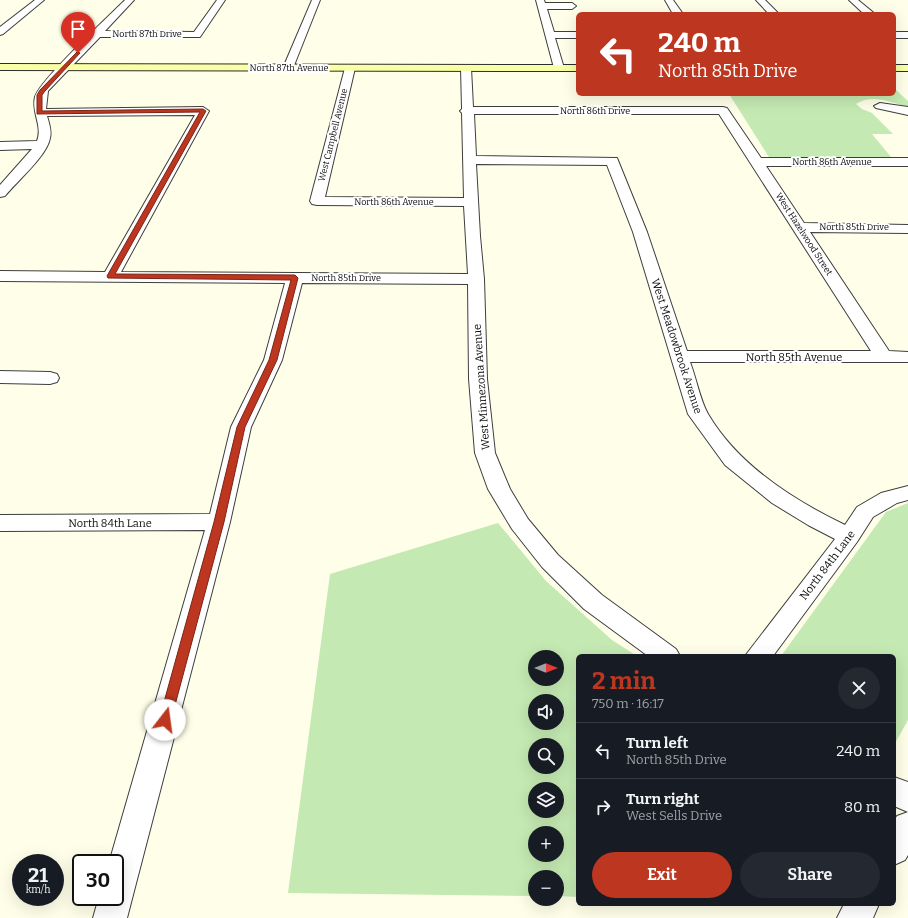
<!DOCTYPE html>
<html lang="en">
<head>
<meta charset="utf-8">
<style>
  :root { --surface:#171b24; --page:#242831; --text:#f1f3f6; --muted:#9ea1a6; --line:#363941; --accent:#bd3720 }
  body { margin:0; font-family:Bitter,serif; background:var(--page); color:var(--text); height:100vh; display:flex; flex-direction:column; font-size:15px; white-space:nowrap }
  * { box-sizing:border-box; margin:0 }
  p { font-size:13px; color:var(--muted) }
  .icon { flex:none; width:22px; height:22px; fill:none; stroke:currentColor; stroke-width:2; stroke-linecap:round; stroke-linejoin:round }
  .map { position:relative; flex:1; overflow:hidden }
  .sheet { position:absolute; left:576px; top:654px; width:320px; height:252px; display:flex; flex-direction:column; background:var(--surface); border-radius:6px; box-shadow:0 4px 16px #0002 }
  .sheet>* { flex:none }
  .hud { position:absolute; left:576px; top:12px; width:320px; height:84px; border-radius:6px; box-shadow:0 4px 16px #0002; background:#bd3720; color:#fff; overflow:hidden }
  .needle { width:26px; rotate:90deg }
  .controls { position:absolute; left:528px; top:650px; display:grid; gap:8px }
  .controls a { display:grid; place-items:center; width:36px; height:36px; border-radius:50%; background:var(--surface); box-shadow:0 4px 16px #0002; font-size:20px }
  .speed { position:absolute; left:12px; top:854px; display:flex; gap:8px; font-size:20px; font-weight:700; text-align:center }
  .speed>* { display:grid; place-content:center; width:52px; height:52px; border-radius:50%; background:var(--surface); box-shadow:0 4px 16px #0002; line-height:1 }
  .speed small { font-size:10px; font-weight:400 }
  .speed .limit { border:2px solid #111; border-radius:6px; background:#fff; color:#111 }
  .pin { position:absolute; display:grid; place-items:center; width:34px; height:34px; color:#fff; margin:-41px -17px; border-radius:50% 50% 50% 0; rotate:-45deg; box-shadow:0 0 4px #0007 }
  .pin .icon { rotate:45deg }
  .me { position:absolute; width:44px; margin:-22px; rotate:15deg; stroke-linejoin:round; filter:drop-shadow(0 0 3px #0008) }
  .turn { display:flex; align-items:center; gap:14px; height:84px; padding:0 16px; font-size:18px }
  .turn .icon { width:52px; height:52px; stroke-width:2.5 }
  .turn b { display:block; font-size:28px; line-height:34px }
  .round { display:grid; place-items:center; flex:none; width:42px; height:42px; border-radius:21px; background:var(--page) }
  .headline { display:flex; align-items:center; justify-content:space-between; height:68px; padding:0 16px }
  h1 { font-size:24px; font-weight:700; line-height:30px; color:var(--accent) }
  .primary-button { display:flex; gap:8px; margin-top:auto; padding:8px 16px }
  .primary-button a { flex:1; height:46px; border-radius:24px; background:var(--accent); color:#fff; font-size:16px; font-weight:700; line-height:46px; text-align:center }
  .primary-button a+a { background:var(--page); color:var(--text) }
  ul { padding:0; list-style:none }
  li { display:flex; align-items:center; gap:12px; height:56px; padding:0 16px; border-top:1px solid var(--line) }
  li div { flex:1 }
  li b { display:block; font-size:15px }
  li em { font-style:normal }
  .map>svg:first-child { display:block }
</style>
</head>
<body>
<div class="map">
<svg width="908" height="918" viewBox="0 0 908 918">
  <rect width="100%" height="100%" fill="#ffffe9"/>
  <g fill="#c4e9b2" fill-rule="evenodd">
    <path d="M894 88 908 101V107C891 103 873 93 856 104L862 109 872 113 893 134H872L891 157H769L729 94H894Z"/>
    <path d="M908 503V720L894 745V656H781L886 512Z"/>
    <path d="M498 523 546 581 612 640 637 656H578V897L557 896V877H535V896L288 893 330 574ZM535 657H557V679H535ZM535 701H557V723H535ZM535 745H557V767H535ZM535 789H557V811H535ZM535 833H557V855H535Z"/>
  </g>
  <g fill="none" stroke-linecap="round" stroke-linejoin="round">
    <defs>
      <g id="street">
        <path d="M35 0H44L3 34 0 35V27Z"/>
        <path d="M125 0H134L105 31 194 32 217 0H225L200 37H100L48 91 46 109 203 107 209 111 121 272 468 274 464 206 317 205 312 204 310 201 345 68 350 65 355 68 325 197 464 198 462 113 460 111 462 109 461 68 466 65 471 68 473 107H723L727 108 761 158H908V166H766L804 223 908 225V233L810 232 889 351 908 352V362H690C696 377 700 400 708 414 738 465 793 500 845 525L857 507 881 493 908 486V500L897 503 873 517 857 542 773 656H745L835 539 808 525 772 503 725 465 688 414 633 232 607 165 476 164 480 236 484 279 487 379 495 453 510 489 528 519 558 555 602 595 676 649 680 656H648L584 609 542 567 512 529 488 489 475 453 469 379 468 284 302 283 282 360 251 427 230 522 127 918H93L99 897H115V863H109L205 530 0 531V515L210 514 231 427 264 360 285 283 0 281V271L105 272 195 115 47 116C49 123 52 131 50 138 47 156 17 181 5 196L0 197V185L32 149 0 150V142L37 141C43 126 31 112 35 97 39 81 109 16 125 0ZM474 114H719L871 351H687L647 232 617 158 476 156Z"/>
        <path d="M312 0H320L293 68 292 70H284L283 68Z"/>
        <path d="M536 0H544L545 3H572L576 6 572 9H547L554 32H578V38H555L564 68 563 70H555L554 68Z"/>
        <path d="M665 0H673L683 14H673Z"/>
        <path d="M756 0H765L779 14H769Z"/>
        <path d="M849 0H858L875 14H864Z"/>
        <rect x="894" y="32" width="14" height="6"/>
        <path d="M880 103 908 107V115L876 108 874 106Z"/>
        <path d="M0 371 50 372 57 374 59 378 57 382 50 384 0 383Z"/>
        <path d="M894 777 908 782V812L894 806Z"/>
        <path d="M908 812V855L905 860 894 865V821L897 816Z"/>
        <path d="M844 904H879L873 918H837Z"/>
      </g>
      <g id="secondary">
        <path d="M0 64 578 65V71L0 70Z"/>
        <rect x="894" y="65" width="14" height="6"/>
      </g>
    </defs>
    <use href="#street" stroke="#3e3e3e" stroke-width="2"/>
    <use href="#secondary" stroke="#2d2d2d" stroke-width="2"/>
    <use href="#street" fill="#fff" fill-rule="evenodd"/>
    <use href="#secondary" fill="#f8ffa4" fill-rule="evenodd"/>
  </g>
  <path fill="#bd3720" stroke="#7b2415" d="M77 52 80 53 45 91 42 95V111L203 109 206 111 115 274 295 275 298 278 277 360 245 427 224 522 171 720 169 724 165 725 161 724 159 720 214 522 237 427 269 360 291 280 108 278 107 276 200 112 37 114V95L40 90Z"/>
  <g text-anchor="middle" stroke-width="4" stroke-linejoin="round" paint-order="stroke">
    <g font-size="9" fill="#0b0b0b" stroke="#fff">
      <text x="147" y="37">North 87th Drive</text>
      <text x="289" y="71">North 87th Avenue</text>
      <text x="595" y="114">North 86th Drive</text>
      <text transform="translate(333 135) rotate(-76)" y="3">West Campbell Avenue</text>
      <text x="832" y="165">North 86th Avenue</text>
      <text x="394" y="205">North 86th Avenue</text>
      <text x="854" y="230">North 85th Drive</text>
      <text transform="translate(804 234) rotate(57)" y="3">West Hazelwood Street</text>
      <text x="346" y="281">North 85th Drive</text>
    </g>
    <g font-size="11" fill="#0b0b0b" stroke="#fff">
      <text transform="translate(677 346) rotate(72)" y="4">West Meadowbrook Avenue</text>
      <text x="794" y="361">North 85th Avenue</text>
      <text transform="translate(481 387) rotate(-94)" y="4">West Minnezona Avenue</text>
      <text x="110" y="527">North 84th Lane</text>
      <text transform="translate(827 565) rotate(-53)" y="4">North 84th Lane</text>
    </g>
  </g>
</svg>
<div class="controls">
<a><svg class="needle" viewBox="-14 -14 28 28"><path d="M0-13l5 13h-10z" fill="#e53935"/><path d="M0 13l5-13h-10z" fill="#9ea1a6"/></svg></a>
<a><svg class="icon" aria-label="sound" viewBox="0 0 24 24"><path d="M4 9h4l5-4v14l-5-4H4zM17 9q2 3 0 6"/></svg></a>
<a><svg class="icon" aria-label="search" viewBox="0 0 24 24"><circle cx="10" cy="10" r="6"/><path d="M15 15l6 6"/></svg></a>
<a><svg class="icon" aria-label="layers" viewBox="0 0 24 24"><path d="M12 4l9 5-9 5-9-5zM3 14l9 5 9-5"/></svg></a>
<a>+</a>
<a>−</a>
</div>
<div class="speed"><div>21<small>km/h</small></div><div class="limit">30</div></div>
<div class="pin" style="left:78px;top:53px;background:#d93025"><svg class="icon" aria-label="arrive" viewBox="0 0 24 24"><path d="M6 21V4h12l-3 4 3 4H6"/></svg></div>
<svg class="me" style="left:165px;top:720px" viewBox="-20 -20 40 40"><circle r="19" fill="#fff"/><path d="M0-13L10 11 0 6-10 11z" fill="#bd3720"/></svg>
<div class="hud">
<div class="turn"><svg class="icon" aria-label="left" viewBox="0 0 24 24"><path d="M17 20v-9H6M10 6l-5 5 5 5"/></svg><div><b>240 m</b>North 85th Drive</div></div>
</div>
<section class="sheet">
<div class="headline"><div><h1>2 min</h1><p>750 m · 16:17</p></div><a class="round"><svg class="icon" aria-label="close" viewBox="0 0 24 24"><path d="M6 6l12 12M18 6L6 18"/></svg></a></div>
<ul>
<li><svg class="icon" aria-label="left" viewBox="0 0 24 24"><path d="M17 20v-9H6M10 6l-5 5 5 5"/></svg><div><b>Turn left</b><p>North 85th Drive</p></div><em>240 m</em></li>
<li><svg class="icon" aria-label="right" viewBox="0 0 24 24"><path d="M7 20v-9h11M14 6l5 5-5 5"/></svg><div><b>Turn right</b><p>West Sells Drive</p></div><em>80 m</em></li>
</ul>
<div class="primary-button"><a>Exit</a><a>Share</a></div>
</section>
</div>
</body>
</html>
